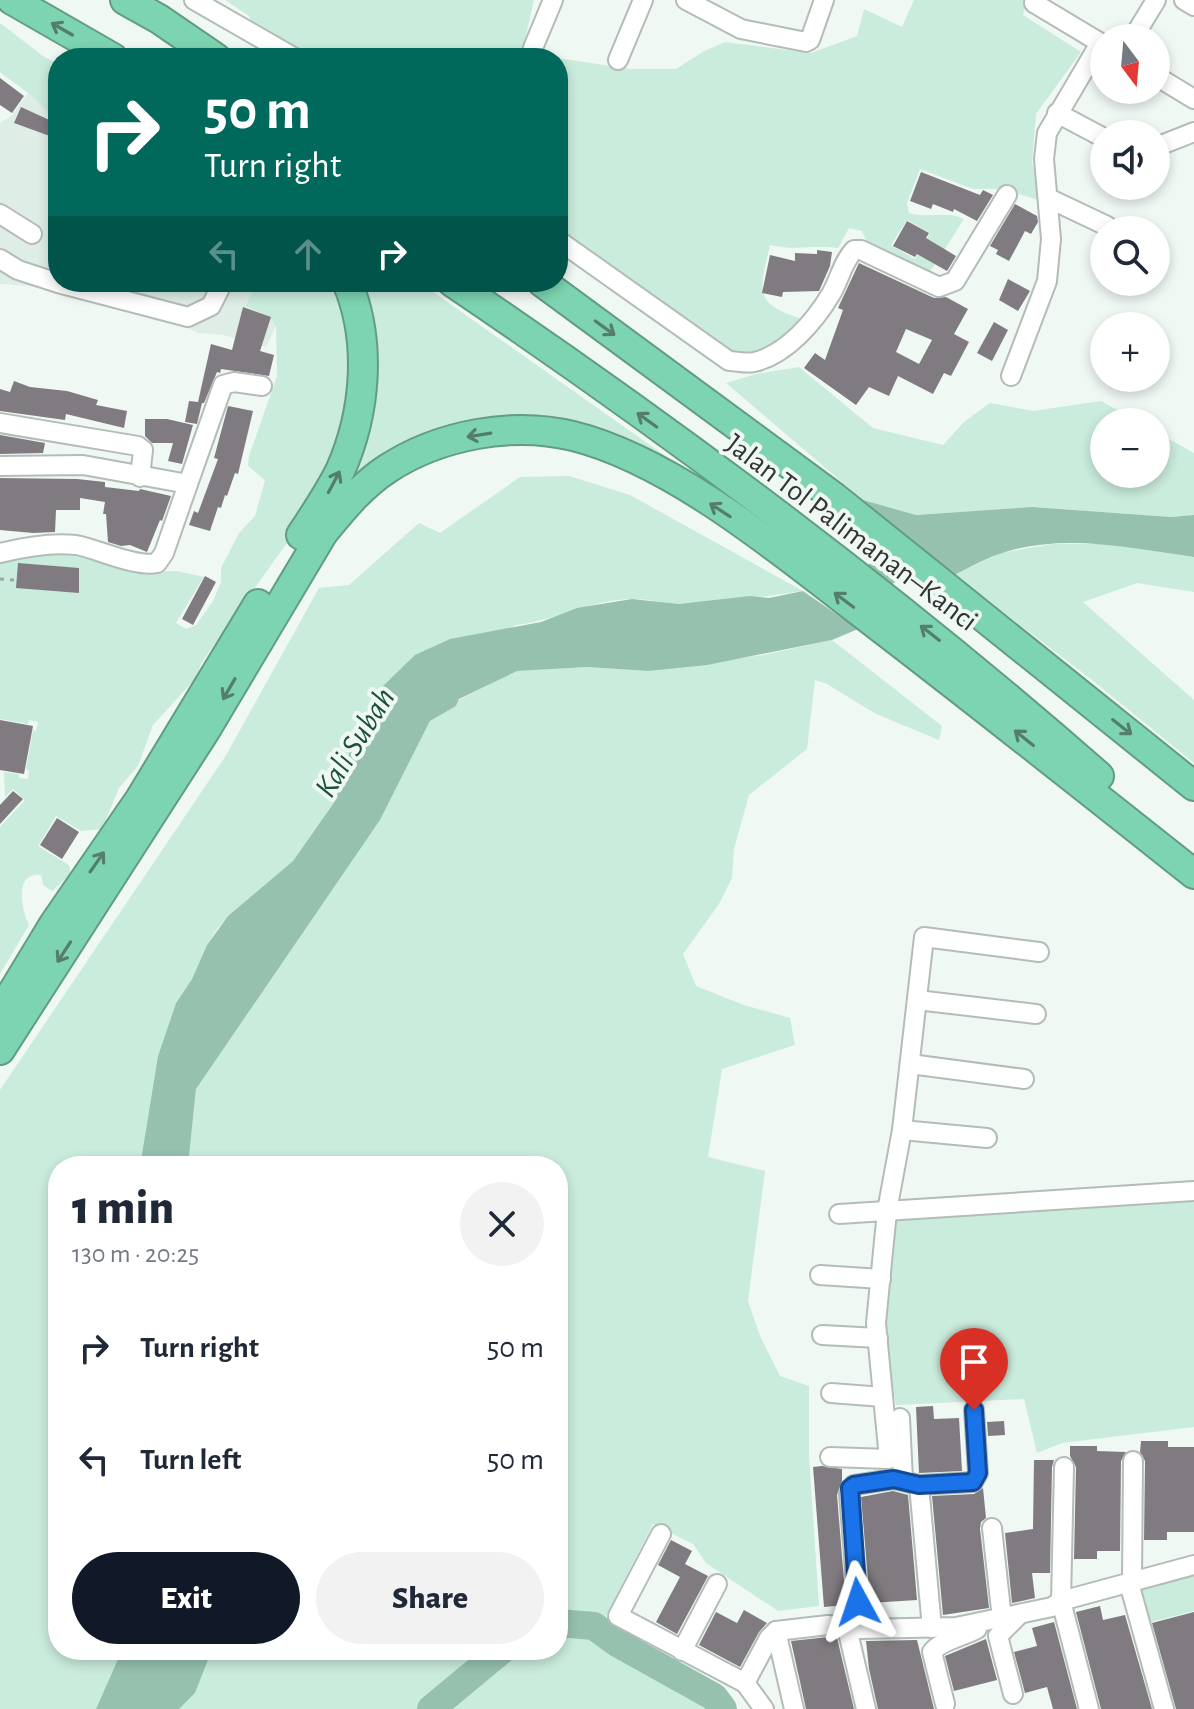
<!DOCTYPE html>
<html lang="en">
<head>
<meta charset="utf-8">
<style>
  :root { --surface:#fff; --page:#f2f2f3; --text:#1f2937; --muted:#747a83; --accent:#111827 }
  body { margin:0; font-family:"Alegreya Sans",sans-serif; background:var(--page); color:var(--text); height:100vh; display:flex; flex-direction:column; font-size:30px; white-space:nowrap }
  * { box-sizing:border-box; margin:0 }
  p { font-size:26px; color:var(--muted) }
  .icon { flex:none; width:44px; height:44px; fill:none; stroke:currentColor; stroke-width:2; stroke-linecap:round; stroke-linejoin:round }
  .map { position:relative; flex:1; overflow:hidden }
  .side { position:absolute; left:48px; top:1156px; width:520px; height:504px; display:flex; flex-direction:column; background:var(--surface); border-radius:32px; box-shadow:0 4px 12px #0003 }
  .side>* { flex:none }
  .banner { position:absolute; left:48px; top:48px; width:520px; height:244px; border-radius:32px; box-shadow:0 4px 12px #0003; background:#00695c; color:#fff; overflow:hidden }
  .needle { width:52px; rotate:164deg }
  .controls { position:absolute; left:1090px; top:24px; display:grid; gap:16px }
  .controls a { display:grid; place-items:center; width:80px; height:80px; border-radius:50%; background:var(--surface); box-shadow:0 4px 12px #0003; font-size:40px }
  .pin { position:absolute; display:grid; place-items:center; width:68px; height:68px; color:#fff; margin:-82px -34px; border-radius:50% 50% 50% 0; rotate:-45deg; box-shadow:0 0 8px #0007 }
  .pin .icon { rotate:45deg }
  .me { position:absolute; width:88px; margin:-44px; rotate:355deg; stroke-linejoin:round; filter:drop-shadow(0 0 6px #0008) }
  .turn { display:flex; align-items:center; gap:28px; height:168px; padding:0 24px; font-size:36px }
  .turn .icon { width:104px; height:104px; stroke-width:2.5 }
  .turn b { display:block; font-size:56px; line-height:68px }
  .lanes { display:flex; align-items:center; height:76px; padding:0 24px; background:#0003; justify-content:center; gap:40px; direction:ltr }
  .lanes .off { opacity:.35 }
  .round { display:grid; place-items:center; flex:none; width:84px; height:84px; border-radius:42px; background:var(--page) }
  .head { display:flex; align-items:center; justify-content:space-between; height:136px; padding:0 24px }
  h1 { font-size:48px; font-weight:800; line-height:60px }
  .action { display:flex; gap:16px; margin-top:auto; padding:16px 24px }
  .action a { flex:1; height:92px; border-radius:48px; background:var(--accent); color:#fff; font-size:32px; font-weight:800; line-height:92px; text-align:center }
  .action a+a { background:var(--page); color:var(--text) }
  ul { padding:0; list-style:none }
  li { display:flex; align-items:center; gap:24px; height:112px; padding:0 24px }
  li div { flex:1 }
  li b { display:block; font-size:30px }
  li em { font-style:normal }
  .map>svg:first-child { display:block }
</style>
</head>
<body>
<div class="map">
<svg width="1194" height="1709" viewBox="0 0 1194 1709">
  <rect width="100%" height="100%" fill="#f0f8f4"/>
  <path fill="#deeee7" d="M28 93 58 122V282H258L245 306 268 316 276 326 266 347 223 335 198 333 175 323 30 286 0 284V123L11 116Z"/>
  <g fill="#caecdc" fill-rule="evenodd">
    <path d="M225 0H534L522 53 555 58H307L252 23 249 16Z"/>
    <path d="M914 0H1026L1023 15 1081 52 1036 114 1032 163 1041 201 1004 189H973L920 169 907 203 909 213C927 219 947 210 964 219L928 275 869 246 862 231 849 228 838 248C812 245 797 251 770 245 759 293 753 304 805 320 786 339 750 369 723 348 703 332 696 322 671 313L558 232V58L630 69H676L704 51 725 42 811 53 857 36 864 9 902 27ZM907 220 930 233 915 259 891 245Z"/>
    <path d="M0 23 43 56 58 64V122L28 93 0 72Z"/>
    <path d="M258 282H334L347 338 348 418 342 446 289 540 202 662 195 679 153 725 138 766 119 788 102 829 81 831 56 816 38 846 69 865 71 874 52 891 43 885 41 875C14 871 21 909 29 925L0 974V827L25 800 13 789 5 797 4 772 19 774V778L28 779 29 771 26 769 33 730 36 731 38 722 29 720 28 724 0 719V560L43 554 68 555 103 562 135 572 177 571 204 577 176 623 186 629 196 625 213 601 221 582V568L239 533 255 516 265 480 248 466 249 456 277 376 276 326 268 316 245 306Z"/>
    <path d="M356 282H419L681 467 545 423 340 492Z"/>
    <path d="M799 367 873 428 943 445 964 422 990 403 1033 411 1101 401 1139 422H1104V474H1156V432L1194 453V515L1171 517 1032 507 916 515 863 500 726 383 756 374Z"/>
    <path d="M569 476 630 495 803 591C763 596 722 604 681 604 664 604 648 598 631 599 591 600 556 620 517 625L380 689 350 749 344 779 333 804 293 861 228 916 217 929 207 945 192 979 176 1003 158 1056 140 1166H58V1650H122L96 1709H0V1090L225 757 319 588 349 585 419 523 440 533 520 477Z"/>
    <path d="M1052 544H1108L1194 557V592L1137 583 1083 602 1194 700V763L1087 676 954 575 1000 553Z"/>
    <path d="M832 640 942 726 939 740 876 714 827 684 815 680 807 749 749 795 734 849 732 878 719 904 683 954 696 986 744 1005 790 1018 795 1045 722 1069 708 1157 765 1171 748 1301 760 1336 780 1376 809 1386V1455L819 1606 778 1611 706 1563 693 1544 653 1524 605 1618 601 1647 679 1689 707 1709H179L195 1693 212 1650H558V1166H188L196 1089 380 820 430 721 456 706 459 700 516 671 587 667 648 671 763 655Z"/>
    <path d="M1194 1199V1427L1062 1443 1037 1453 1024 1399 896 1405 883 1340 890 1227 896 1217Z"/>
    <path d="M1194 1574V1611L1147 1623 1138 1589Z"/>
  </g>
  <g fill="#96c1ae">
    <path d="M863 500 916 515 1032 507 1171 517 1194 515V557C1131 548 1061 532 999 554 984 559 969 568 954 575Z"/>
    <path d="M803 591 858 629 832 640 707 665 648 671 587 667 517 671 459 699 456 706 430 721 380 820 196 1089 188 1166H140L158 1056 176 1003 192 979 207 945 228 916 293 861 333 804 344 779 350 749 380 689 415 655 450 639 541 622 577 608 632 599 679 604 750 596 769 598Z"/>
    <path d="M122 1650H212L195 1693 179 1709H96Z"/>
  </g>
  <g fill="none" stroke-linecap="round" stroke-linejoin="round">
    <g stroke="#96c1ae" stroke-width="28">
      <path d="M844 593 960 533"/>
      <path d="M558 1623 594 1626 617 1643 714 1697 723 1709"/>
      <path d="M431 1709 502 1650"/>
    </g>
  </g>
  <g fill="#807b80" fill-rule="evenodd">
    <path d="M0 78 24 96 12 113 0 105Z"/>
    <path d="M21 107 58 124V139L14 123Z"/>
    <path d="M921 172 980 195 983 190 993 195 977 221 954 209 953 212 933 204 931 209 910 201Z"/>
    <path d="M1015 204 1037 216 1038 222 1031 234 1025 231 1009 261 996 254 998 250 990 246Z"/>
    <path d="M907 221 929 233 926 238 956 256 947 271 917 254 915 257 893 246Z"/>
    <path d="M817 250 832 252 830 266 819 291 783 292 782 297 762 293 770 255 795 261V253L817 254Z"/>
    <path d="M859 263 934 298 946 297 968 309 954 334 969 342 951 376 944 373 933 394 898 376 889 396 869 387 856 405 804 368 815 353 825 360 843 310 838 308ZM906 329 932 340 919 364 896 352Z"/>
    <path d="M1008 279 1030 291 1018 311 999 300Z"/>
    <path d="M243 307 271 317 260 351 274 355 269 376 221 369 220 373 217 372 204 403H202L197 424 185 422 189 401 198 402 211 344 232 350Z"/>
    <path d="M994 322 1008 330 992 361 977 353Z"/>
    <path d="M14 381 30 387 67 391 98 400 96 405 127 411 124 428 66 414 65 420 0 411V389L10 392Z"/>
    <path d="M228 406 253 411 238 474 235 473 227 496 225 495 221 508 218 507 210 531 189 525 194 511 198 513 218 459 214 458Z"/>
    <path d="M145 419H167L193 425 182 464 168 461 173 443H152L145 436Z"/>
    <path d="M0 435 45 443 43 453 0 454Z"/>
    <path d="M0 478 77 479 105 482V487L139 491 140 489 171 496 162 521 160 520 147 552 130 545 121 546 108 542 106 514H103L105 502 80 498V510H56L55 532 33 533 0 530Z"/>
    <path d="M18 563 79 568V593L16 588Z"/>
    <path d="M205 576 216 582 193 625 182 619Z"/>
    <path d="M0 720 33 726 24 774 0 770Z"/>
    <path d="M13 791 23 799 0 824V805Z"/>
    <path d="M57 818 79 832 62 859 40 845Z"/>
    <path d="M933 1406 934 1419 959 1418 962 1471 919 1473 916 1407Z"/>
    <path d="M1004 1421 1005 1435 988 1436 987 1422Z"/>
    <path d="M1141 1441H1168V1447H1194V1532H1167V1540H1144L1145 1461 1140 1452Z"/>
    <path d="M1070 1446H1097V1451L1126 1452 1121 1461 1120 1551H1097V1559H1074L1076 1467 1070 1456Z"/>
    <path d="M1034 1460H1054L1052 1467 1050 1573H1032L1035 1598 1012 1603 1005 1533 1033 1529Z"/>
    <path d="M822 1466 842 1469V1481L837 1495 846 1605 824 1607 813 1467Z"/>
    <path d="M983 1488 986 1518 981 1522 980 1529 989 1608 943 1615 932 1496 974 1494Z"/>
    <path d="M893 1491 908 1495 917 1600 870 1603 861 1497Z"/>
    <path d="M671 1540 692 1551 685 1564 708 1576 677 1634 656 1622 680 1577 658 1565Z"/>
    <path d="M1100 1606 1103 1620 1125 1615 1152 1709H1101L1076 1612Z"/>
    <path d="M744 1610 767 1623 759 1632 740 1667 699 1645 716 1612 737 1623Z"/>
    <path d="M1194 1612V1709H1176L1152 1623Z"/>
    <path d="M1054 1622 1077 1709H1053L1047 1687 1025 1693 1014 1652 1037 1646 1032 1628Z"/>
    <path d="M828 1637 837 1638 854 1709H806L791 1641Z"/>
    <path d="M986 1639 997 1680 954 1691 945 1656Z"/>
    <path d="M917 1640 934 1709H878L869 1669 866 1641Z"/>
  </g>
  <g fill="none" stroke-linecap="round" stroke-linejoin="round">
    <defs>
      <g id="minor">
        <path d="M194 0 295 58"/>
        <path d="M686 0 741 29 806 42 810 40 824 0"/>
        <path d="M1184 0 1194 6"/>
        <path d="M1034 3 1104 45"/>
        <path d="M1133 38 1156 0"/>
        <path d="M533 48 553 0"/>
        <path d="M618 60 643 0"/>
        <path d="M1156 76 1194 99"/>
        <path d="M1057 113 1104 138"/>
        <path d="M1156 147 1194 132"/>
        <path d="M1048 198 1107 226"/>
        <path d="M0 214 32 234"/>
        <path d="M558 240 729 361C737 361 746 364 754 362 786 355 815 321 831 294 840 279 842 263 854 250H861L939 287 955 281 1007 195"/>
        <path d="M0 259 18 270 58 283 188 317 211 306 223 282"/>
        <path d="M1011 376 1047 281 1051 239 1044 159 1047 133 1100 43"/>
        <path d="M0 423 138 446 143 450 140 477"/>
        <path d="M0 466 83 465 188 484 164 553 157 563C137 568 98 549 76 545 51 542 24 547 0 553"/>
        <path d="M188 484 223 385 234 382 262 386"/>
        <path d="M917 1000 1036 1014"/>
        <path d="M910 1064 1024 1079"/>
        <path d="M902 1130 987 1138"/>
        <path d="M839 1214 1194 1191"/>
        <path d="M820 1275 881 1279"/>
        <path d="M822 1335 878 1338"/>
        <path d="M831 1393 883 1397"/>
        <path d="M900 1418 903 1480"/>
        <path d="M830 1457 889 1459 876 1323 887 1211 902 1130 924 937 1039 952"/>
        <path d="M1064 1467 1061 1601 1089 1709"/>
        <path d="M919 1485 932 1628"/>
        <path d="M992 1528 1002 1619"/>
        <path d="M661 1534 618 1616 745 1683 769 1638 776 1631 828 1625 860 1629 956 1627 1052 1607 1061 1601 1194 1565"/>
        <path d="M1132 1582 1133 1461"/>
        <path d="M1129 1583 1164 1709"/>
        <path d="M847 1628 866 1709"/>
        <path d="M860 1629 849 1494 854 1485 894 1479 919 1485 973 1482 978 1473 974 1410"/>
        <path d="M776 1631 794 1709"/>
        <path d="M682 1651 717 1584"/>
        <path d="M745 1683 764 1709"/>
        <path d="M1013 1694 998 1636 1019 1615"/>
        <path d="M945 1704 932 1652C941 1640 963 1637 977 1629"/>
      </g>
      <g id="highway">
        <path d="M12 0 113 58"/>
        <path d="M125 0 159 19 216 58"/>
        <path d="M452 282C677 434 895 597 1099 776"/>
        <path d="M542 282 834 497 1194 786"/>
        <path d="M301 535C315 514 329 493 340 471 366 413 372 341 347 282"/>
        <path d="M0 1013 54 924 140 799 258 604"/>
        <path d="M0 1050 205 731 323 533C342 510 361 486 387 469 439 435 512 421 573 436 670 460 777 548 856 609 970 696 1082 785 1194 874"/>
      </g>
    </defs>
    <use href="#minor" stroke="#b4bcb8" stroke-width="22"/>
    <use href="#highway" stroke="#639c85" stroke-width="32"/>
    <path stroke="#a0a6a3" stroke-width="3" stroke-dasharray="4 6" stroke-linecap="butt" d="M0 579 14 580"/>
    <use href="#minor" stroke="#fff" stroke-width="18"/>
    <use href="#highway" stroke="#7dd4b1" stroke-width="28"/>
  </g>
  <defs><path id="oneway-shaft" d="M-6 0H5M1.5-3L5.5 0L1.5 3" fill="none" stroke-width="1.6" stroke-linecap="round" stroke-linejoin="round" transform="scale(2)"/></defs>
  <g stroke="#547d6c">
    <use href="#oneway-shaft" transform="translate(62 29) rotate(-150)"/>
    <use href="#oneway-shaft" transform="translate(605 328) rotate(36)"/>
    <use href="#oneway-shaft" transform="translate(647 420) rotate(-144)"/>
    <use href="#oneway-shaft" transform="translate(479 435) rotate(171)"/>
    <use href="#oneway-shaft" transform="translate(334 482) rotate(-62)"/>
    <use href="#oneway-shaft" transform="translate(720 510) rotate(-147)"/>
    <use href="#oneway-shaft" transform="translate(844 600) rotate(-143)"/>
    <use href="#oneway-shaft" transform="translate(930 633) rotate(-142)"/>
    <use href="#oneway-shaft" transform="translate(229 689) rotate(120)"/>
    <use href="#oneway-shaft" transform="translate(1122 727) rotate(38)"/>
    <use href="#oneway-shaft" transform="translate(1024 738) rotate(-141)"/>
    <use href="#oneway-shaft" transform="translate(97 862) rotate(-55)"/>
    <use href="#oneway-shaft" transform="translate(64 952) rotate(123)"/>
  </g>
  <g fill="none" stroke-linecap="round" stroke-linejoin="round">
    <defs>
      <path id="route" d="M858 1602 850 1488 854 1485 894 1479 919 1485 973 1482 978 1473 974 1410"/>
    </defs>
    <use href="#route" stroke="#114b97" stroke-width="20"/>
    <use href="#route" stroke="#1a73e8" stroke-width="14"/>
  </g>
  <g text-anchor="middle" stroke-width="8" stroke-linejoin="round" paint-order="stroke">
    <g font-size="30" fill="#323534" stroke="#f0f8f4">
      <text transform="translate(852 532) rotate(37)" y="10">Jalan Tol Palimanan–Kanci</text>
    </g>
    <g font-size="32" font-style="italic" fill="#1a503d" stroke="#f0f8f4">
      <text transform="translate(354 742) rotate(-58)" y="11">Kali Subah</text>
    </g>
  </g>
</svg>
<div class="controls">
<a><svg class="needle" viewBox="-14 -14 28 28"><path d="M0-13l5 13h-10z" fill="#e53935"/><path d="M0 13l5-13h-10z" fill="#747a83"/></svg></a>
<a><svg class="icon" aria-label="sound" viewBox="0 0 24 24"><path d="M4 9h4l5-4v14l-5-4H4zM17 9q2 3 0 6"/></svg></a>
<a><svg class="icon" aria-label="search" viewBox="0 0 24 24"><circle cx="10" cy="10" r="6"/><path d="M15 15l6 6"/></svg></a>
<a>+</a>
<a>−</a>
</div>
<div class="pin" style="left:974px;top:1410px;background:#d93025"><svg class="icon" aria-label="arrive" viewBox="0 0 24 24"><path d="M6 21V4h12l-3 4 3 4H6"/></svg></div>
<svg class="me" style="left:858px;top:1602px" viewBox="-20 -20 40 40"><path d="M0-17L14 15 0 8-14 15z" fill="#1a73e8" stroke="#fff" stroke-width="4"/></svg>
<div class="banner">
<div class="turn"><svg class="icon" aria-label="right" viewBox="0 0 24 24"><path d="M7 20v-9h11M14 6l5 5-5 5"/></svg><div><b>50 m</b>Turn right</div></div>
<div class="lanes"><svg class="icon off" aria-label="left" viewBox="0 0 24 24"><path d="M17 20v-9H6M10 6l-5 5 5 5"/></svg><svg class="icon off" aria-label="ahead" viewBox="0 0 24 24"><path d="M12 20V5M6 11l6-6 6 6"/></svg><svg class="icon" aria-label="right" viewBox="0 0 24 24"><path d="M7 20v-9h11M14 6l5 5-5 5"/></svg></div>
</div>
<section class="side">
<div class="head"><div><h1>1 min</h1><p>130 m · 20:25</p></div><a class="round"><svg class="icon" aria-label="close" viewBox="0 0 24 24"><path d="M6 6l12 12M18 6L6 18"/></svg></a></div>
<ul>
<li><svg class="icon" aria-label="right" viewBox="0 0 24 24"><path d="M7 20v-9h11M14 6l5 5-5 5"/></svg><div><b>Turn right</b></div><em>50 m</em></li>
<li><svg class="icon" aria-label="left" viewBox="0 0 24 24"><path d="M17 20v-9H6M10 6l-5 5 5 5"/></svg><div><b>Turn left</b></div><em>50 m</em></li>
</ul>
<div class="action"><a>Exit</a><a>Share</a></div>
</section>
</div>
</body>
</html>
